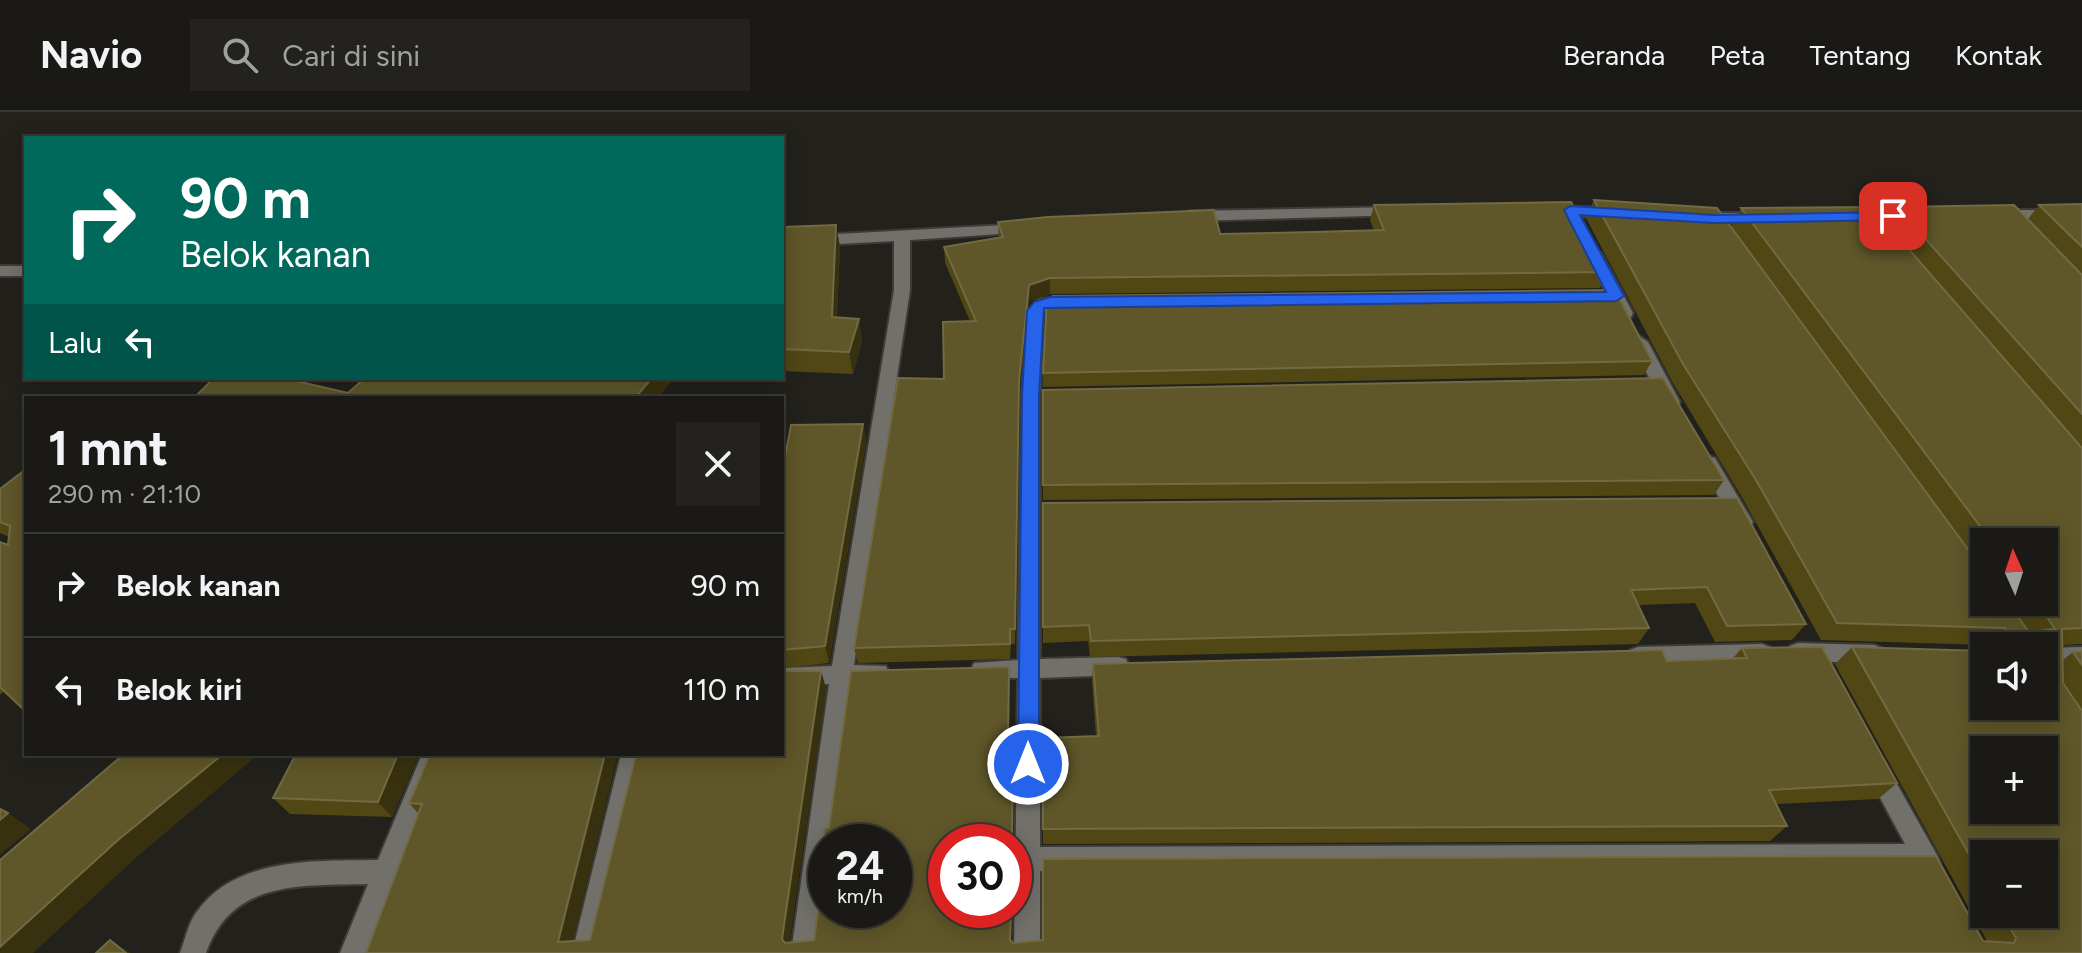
<!DOCTYPE html>
<html lang="id">
<head>
<meta charset="utf-8">
<style>
  :root { --surface:#1a1915; --page:#23221e; --text:#f1f3f6; --muted:#9fa0a0; --line:#383834 }
  body { margin:0; font-family:Figtree,sans-serif; background:var(--page); color:var(--text); height:100vh; display:flex; flex-direction:column; font-size:30px; white-space:nowrap }
  * { box-sizing:border-box; margin:0 }
  p { font-size:26px; color:var(--muted) }
  .icon { flex:none; width:44px; height:44px; fill:none; stroke:currentColor; stroke-width:2; stroke-linecap:round; stroke-linejoin:round }
  .map { position:relative; flex:1; overflow:hidden }
  .details { position:absolute; left:24px; top:284px; width:760px; height:360px; display:flex; flex-direction:column; background:var(--surface); border-radius:0px; box-shadow:0 4px 20px #0003,0 0 0 2px var(--line) }
  .details>* { flex:none }
  .top-card { position:absolute; left:24px; top:24px; width:760px; height:244px; border-radius:0px; box-shadow:0 4px 20px #0003,0 0 0 2px var(--line); background:#00695c; color:#fff; overflow:hidden }
  .needle { width:52px; rotate:357deg }
  .buttons { position:absolute; left:1970px; top:416px; display:grid; gap:16px }
  .buttons a { display:grid; place-items:center; width:88px; height:88px; border-radius:0px; background:var(--surface); box-shadow:0 4px 20px #0003,0 0 0 2px var(--line); font-size:40px }
  .speed { position:absolute; left:808px; top:712px; display:flex; gap:16px; font-size:40px; font-weight:700; text-align:center }
  .speed>* { display:grid; place-content:center; width:104px; height:104px; border-radius:50%; background:var(--surface); box-shadow:0 4px 20px #0003,0 0 0 2px var(--line); line-height:1 }
  .speed small { font-size:20px; font-weight:400 }
  .speed .limit { border:12px solid #d22; background:#fff; color:#111 }
  .pin { position:absolute; display:grid; place-items:center; width:68px; height:68px; color:#fff; margin:-34px; border-radius:16px; box-shadow:0 4px 12px #0006 }
  .me { position:absolute; width:88px; margin:-44px; rotate:0deg; stroke-linejoin:round; filter:drop-shadow(0 0 6px #0008) }
  .turn { display:flex; align-items:center; gap:28px; height:168px; padding:0 24px; font-size:36px }
  .turn .icon { width:104px; height:104px; stroke-width:2.5 }
  .turn b { display:block; font-size:56px; line-height:68px }
  .then { display:flex; align-items:center; height:76px; padding:0 24px; background:#0003; gap:16px; font-size:30px }
  .round { display:grid; place-items:center; flex:none; width:84px; height:84px; border-radius:0px; background:var(--page) }
  .head { display:flex; align-items:center; justify-content:space-between; height:136px; padding:0 24px }
  h1 { font-size:48px; font-weight:700; line-height:60px }
  ul { padding:0; list-style:none }
  li { display:flex; align-items:center; gap:24px; height:104px; padding:0 24px; border-top:2px solid var(--line) }
  li div { flex:1 }
  li b { display:block; font-size:30px }
  li em { font-style:normal }
  header { display:flex; align-items:center; gap:48px; box-sizing:border-box; height:112px; padding:0 40px; background:var(--surface); border-bottom:2px solid var(--line) }
  header strong { font-size:38px }
  nav { display:flex; gap:44px; margin-inline-start:auto; font-size:28px }
  .search { width:560px; height:72px; background:var(--page); display:flex; align-items:center; gap:20px; box-sizing:border-box; padding:0 28px; border-radius:0px; color:var(--muted); font-size:30px }
  .map>svg:first-child { display:block }
</style>
</head>
<body>
<header>
<strong>Navio</strong>
<div class="search"><svg class="icon" aria-label="search" viewBox="0 0 24 24"><circle cx="10" cy="10" r="6"/><path d="M15 15l6 6"/></svg>Cari di sini</div>
<nav><a>Beranda</a><a>Peta</a><a>Tentang</a><a>Kontak</a></nav>
</header>
<div class="map">
<svg width="2082" height="841" viewBox="0 0 2082 841">
  <rect width="100%" height="100%" fill="#22211c"/>
  <g fill="none" stroke-linecap="round" stroke-linejoin="round">
    <defs>
      <g id="minor">
        <path d="M1550 94 1614 96 1622 101 1614 106 1545 102V96Z"/>
        <path d="M1398 95 1406 100 1403 103 1190 109 1182 104 1190 99Z"/>
        <path d="M1998 98H2082V108L1993 106 1990 103Z"/>
        <path d="M1854 99H1918L1926 104 1918 109 1849 107V101Z"/>
        <path d="M1698 101H1762L1770 106 1762 111 1693 109 1690 106Z"/>
        <path d="M1023 112 1028 114V120L910 128V178L854 553 886 554 889 561 886 568 852 571 831 730H826V772L817 841H791L829 572 782 574V556L832 554 894 178V129L782 135V125Z"/>
        <path d="M1593 136 1601 141 1633 201 1631 205 1625 206 1617 201 1585 141Z"/>
        <rect x="0" y="154" width="26" height="10"/>
        <path d="M1072 185 1080 190 1078 194 1049 196 1043 201 1040 284V547L1118 545 1126 547 1129 554 1126 561 1118 563 1040 566V735L1905 732 1864 656 1868 649 1876 645 1884 649 1937 743 1940 751 1937 759 1928 763 1917 756 1040 759V841H1014L1018 566 974 565 971 558 974 551 1018 548 1022 284 1027 199 1039 187Z"/>
        <path d="M1639 224 1648 230 1680 290 1677 294H1665L1662 290 1630 230Z"/>
        <path d="M1708 344 1715 346 1750 405 1753 410 1750 415H1736L1699 351Z"/>
        <path d="M1798 531 1874 533 1882 536 1885 542 1882 548 1874 551 1798 549 1790 546 1787 540 1790 534Z"/>
        <path d="M1762 532 1770 535 1773 541 1770 547 1762 550 1638 553 1630 550 1627 544 1630 538 1638 535Z"/>
        <path d="M2082 535V553L2044 554V536Z"/>
        <path d="M422 642H446L366 841H340L368 772C302 774 232 767 206 841H180C185 828 188 812 196 801 235 744 317 749 378 748Z"/>
        <path d="M621 642H645L598 841H572Z"/>
      </g>
    </defs>
    <use href="#minor" stroke="#3c3b37" stroke-width="4"/>
    <use href="#minor" fill="#72706a" fill-rule="evenodd"/>
  </g>
  <g fill="#514714" fill-rule="evenodd">
    <path d="M1594 88 1731 114 1741 96 1886 110 1897 95 2028 107 2039 93 2082 92V532L2062 533 2063 548 2073 540 2082 539V841H366L418 701 409 691 430 642 573 829 590 828 826 576 789 830 814 828 829 715 1010 572 1009 621 1014 637 1013 730H946V798H1012L1011 829 1013 831 1987 829 1835 552 1852 535 1984 594 2044 534H1986V533L1821 528 1743 387 1673 271 1586 106ZM1984 430H2044V490H1984ZM1984 742 2044 802H1984Z"/>
    <path d="M1374 93 1608 160 1600 176 1050 182 1029 189 1019 284 1015 532H1011L1010 547 858 551 854 536 944 267 970 209 945 151 944 135 999 125 998 110 1220 122 1374 118 1370 108Z"/>
    <path d="M836 113 840 135 837 206 862 229 853 262 782 259V115Z"/>
    <path d="M1652 249 1644 263 1043 275V261Z"/>
    <path d="M1043 278 1724 368 1714 383 1043 388Z"/>
    <path d="M863 312 866 330 829 551 782 556V362Z"/>
    <path d="M26 357 4 579 0 583V430L8 433 9 425 0 421V377Z"/>
    <path d="M1737 386 1806 512 1792 528 1715 530 1695 491 1638 493 1649 516 1638 532 1090 545 1088 529 1043 531V391Z"/>
    <path d="M1742 536 1897 671 1878 687 1776 692 1787 714 1770 729 1043 732V626L1096 624 1092 570 1093 552 1667 549 1733 546Z"/>
    <path d="M296 642H419L392 705 290 702 273 686Z"/>
  </g>
  <g fill="#38310f">
    <path d="M836 113 840 135 836 227 832 205Z"/>
    <path d="M1050 166V182L1029 189 1019 284 1015 532 1019 268 1029 173Z"/>
    <path d="M859 207 862 229 853 262 849 240Z"/>
    <path d="M652 266H675L657 286H635Z"/>
    <path d="M863 312 866 330 829 551 825 534Z"/>
    <path d="M1009 555 1010 572 1009 637 1008 621Z"/>
    <path d="M821 559 826 576 788 841 782 827Z"/>
    <path d="M1013 621V730H1012Z"/>
    <path d="M223 642H259L139 743 33 841H0V835L118 728Z"/>
    <path d="M398 642H419L392 705 378 690Z"/>
    <path d="M605 642H618L570 841 558 830Z"/>
    <path d="M8 701 31 717 0 743V708Z"/>
    <path d="M110 828 131 841H126Z"/>
  </g>
  <g fill="#5f5629" stroke="#726a43" stroke-width="2" fill-rule="evenodd">
    <path d="M1594 88 1717 96 1984 459V490H2007L2029 520 2055 517 2037 490H2044V430H1992L1741 96 1872 95 2082 336V516L2062 517 2063 571 2082 599V841H366L422 692 409 691 430 642H605L558 830 590 828 636 642H782V559H821L782 827 785 831 814 828 824 758V718L829 715 851 559 1009 555 1008 621H1013L1012 730H946V798H1011L1010 828 1013 831 1043 828V747L1936 744 1983 829 2014 831 2016 826 2002 802H2044V742H1984V769L1852 535 1984 539V594H2044V534H2004L2005 516 1837 511 1756 368 1683 252ZM1984 638H2044V698H1984ZM826 730H894V798H826Z"/>
    <path d="M1571 90 1608 160 1050 166 1029 173 1019 268 1015 517H1010V532L854 536 898 266 944 267 943 210 976 209 944 135 1003 125 998 110 1048 105 1214 98 1220 122 1315 120 1384 118 1374 93Z"/>
    <path d="M2082 92V135L2039 93Z"/>
    <path d="M2014 93 2082 163V302L1897 95Z"/>
    <path d="M836 113 832 205 859 207 849 240 782 237V218L785 210H782V115Z"/>
    <path d="M1615 178 1652 249 1043 261 1047 187 1053 184Z"/>
    <path d="M214 266H283L348 281 365 266H652L635 286H194Z"/>
    <path d="M1663 266 1724 368 1043 373V278Z"/>
    <path d="M863 312 825 534 782 538V362L791 313Z"/>
    <path d="M26 357V600L0 575V430L8 433 10 414 0 410V377Z"/>
    <path d="M1737 386 1806 512 1727 514 1707 475 1631 478 1649 516 1091 529 1089 513 1043 515V391Z"/>
    <path d="M1822 535 1897 671 1769 678 1787 714 1043 717V626L1099 624 1093 552 1662 538 1667 549 1747 546 1742 536Z"/>
    <path d="M2082 539V553L2073 540Z"/>
    <path d="M124 642H223L118 728 0 835V748Z"/>
    <path d="M296 642H398L378 690 273 686Z"/>
    <path d="M0 697 8 701 0 708Z"/>
    <path d="M110 828 126 841H96Z"/>
  </g>
  <path fill="#2563eb" stroke="#184099" stroke-width="2" d="M1571 94 1714 103 1893 100 1900 104 1893 108 1714 111 1580 103 1624 184 1616 189 1044 196 1039 284V652L1036 658 1028 661 1021 658 1018 652 1022 284 1027 199 1034 190 1050 185 1606 180 1564 98Z"/>
</svg>
<div class="buttons">
<a><svg class="needle" viewBox="-14 -14 28 28"><path d="M0-13l5 13h-10z" fill="#e53935"/><path d="M0 13l5-13h-10z" fill="#9fa0a0"/></svg></a>
<a><svg class="icon" aria-label="sound" viewBox="0 0 24 24"><path d="M4 9h4l5-4v14l-5-4H4zM17 9q2 3 0 6"/></svg></a>
<a>+</a>
<a>−</a>
</div>
<div class="speed"><div>24<small>km/h</small></div><div class="limit">30</div></div>
<div class="pin" style="left:1893px;top:104px;background:#d93025"><svg class="icon" aria-label="arrive" viewBox="0 0 24 24"><path d="M6 21V4h12l-3 4 3 4H6"/></svg></div>
<svg class="me" style="left:1028px;top:652px" viewBox="-20 -20 40 40"><circle r="17" fill="#2563eb" stroke="#fff" stroke-width="3"/><path d="M0-11L8 9 0 5-8 9z" fill="#fff"/></svg>
<div class="top-card">
<div class="turn"><svg class="icon" aria-label="right" viewBox="0 0 24 24"><path d="M7 20v-9h11M14 6l5 5-5 5"/></svg><div><b>90 m</b>Belok kanan</div></div>
<div class="then">Lalu<svg class="icon" aria-label="left" viewBox="0 0 24 24"><path d="M17 20v-9H6M10 6l-5 5 5 5"/></svg></div>
</div>
<section class="details">
<div class="head"><div><h1>1 mnt</h1><p>290 m · 21:10</p></div><a class="round"><svg class="icon" aria-label="close" viewBox="0 0 24 24"><path d="M6 6l12 12M18 6L6 18"/></svg></a></div>
<ul>
<li><svg class="icon" aria-label="right" viewBox="0 0 24 24"><path d="M7 20v-9h11M14 6l5 5-5 5"/></svg><div><b>Belok kanan</b></div><em>90 m</em></li>
<li><svg class="icon" aria-label="left" viewBox="0 0 24 24"><path d="M17 20v-9H6M10 6l-5 5 5 5"/></svg><div><b>Belok kiri</b></div><em>110 m</em></li>
</ul>
</section>
</div>
</body>
</html>
